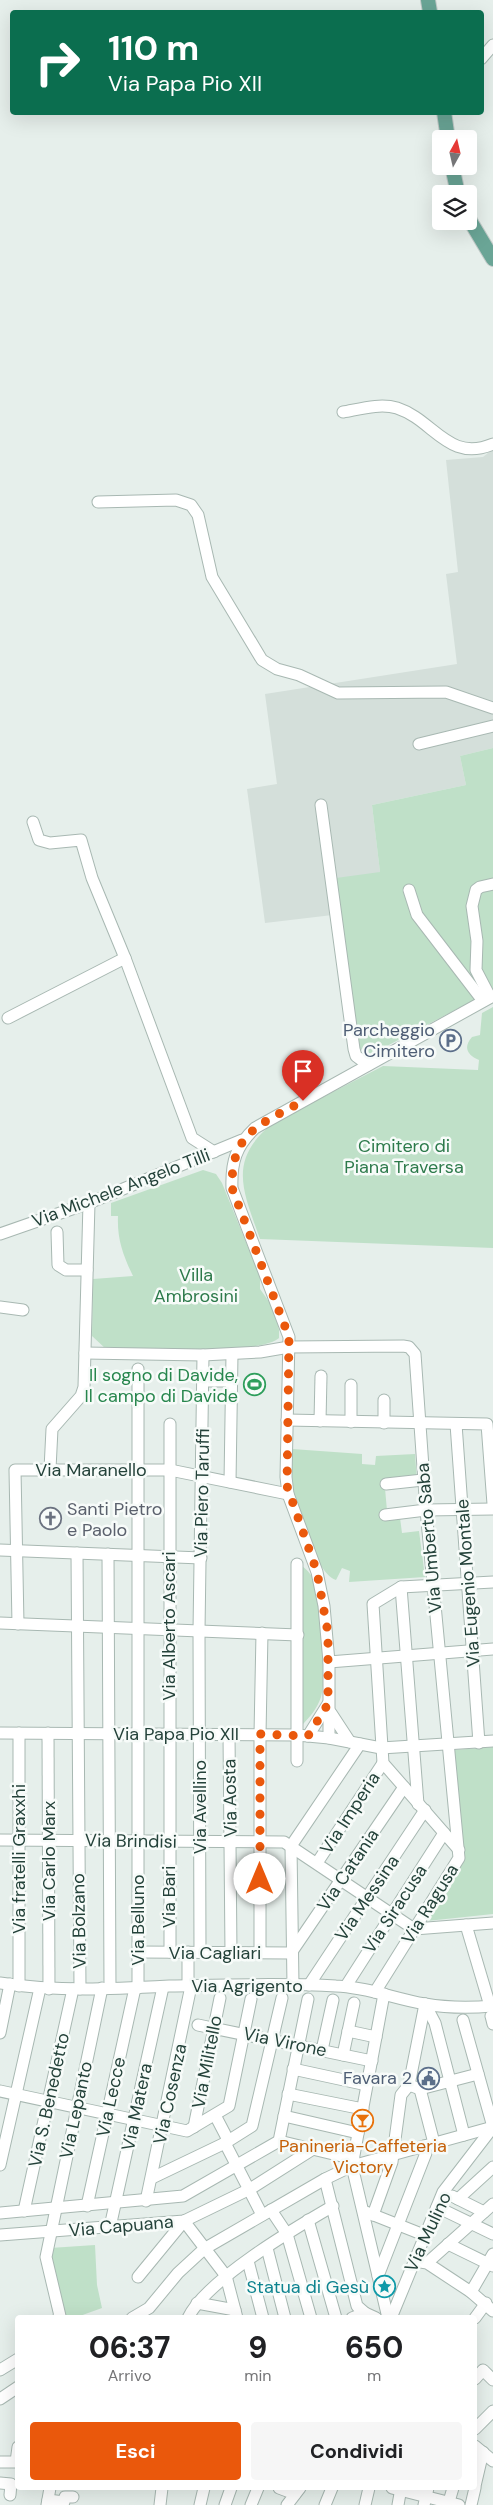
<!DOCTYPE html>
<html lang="it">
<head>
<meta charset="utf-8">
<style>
  :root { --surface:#fff; --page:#f6f6f6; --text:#202124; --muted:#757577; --accent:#ea580c }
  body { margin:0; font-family:"DM Sans",sans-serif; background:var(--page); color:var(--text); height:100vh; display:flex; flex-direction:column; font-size:19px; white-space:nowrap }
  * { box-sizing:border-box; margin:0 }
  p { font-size:16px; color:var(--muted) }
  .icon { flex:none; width:28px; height:28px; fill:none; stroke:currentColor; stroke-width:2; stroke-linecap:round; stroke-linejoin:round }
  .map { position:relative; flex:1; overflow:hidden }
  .side { position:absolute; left:15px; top:2315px; width:462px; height:175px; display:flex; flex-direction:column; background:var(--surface); border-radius:5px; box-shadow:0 5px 20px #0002 }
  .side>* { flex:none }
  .banner { position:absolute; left:10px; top:10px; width:474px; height:105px; border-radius:5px; box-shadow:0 5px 20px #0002; background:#0b6e4f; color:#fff; overflow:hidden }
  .needle { width:32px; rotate:8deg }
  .tools { position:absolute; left:432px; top:130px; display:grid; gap:10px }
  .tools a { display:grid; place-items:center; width:45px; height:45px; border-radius:5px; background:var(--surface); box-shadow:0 5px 20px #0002; font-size:25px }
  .pin { position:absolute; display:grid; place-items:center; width:42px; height:42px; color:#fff; margin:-51px -21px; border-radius:50% 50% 50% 0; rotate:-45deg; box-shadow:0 0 5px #0007 }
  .pin .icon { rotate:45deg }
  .me { position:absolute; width:55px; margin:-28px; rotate:0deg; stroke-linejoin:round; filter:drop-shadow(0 0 4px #0008) }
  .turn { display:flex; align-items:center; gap:18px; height:105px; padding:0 15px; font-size:22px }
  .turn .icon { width:65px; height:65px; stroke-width:2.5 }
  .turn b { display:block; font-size:35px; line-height:42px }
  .eta { display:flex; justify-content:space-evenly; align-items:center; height:85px; text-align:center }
  .eta b { font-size:30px; font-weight:700; line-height:35px }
  .cta { display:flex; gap:10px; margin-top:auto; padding:10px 15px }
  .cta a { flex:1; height:58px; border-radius:5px; background:var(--accent); color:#fff; font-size:20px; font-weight:700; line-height:58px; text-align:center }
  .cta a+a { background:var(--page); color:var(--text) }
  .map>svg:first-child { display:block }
</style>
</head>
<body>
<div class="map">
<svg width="493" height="2505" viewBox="0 0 493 2505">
  <rect width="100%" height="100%" fill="#e6efeb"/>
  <path fill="#d4dfda" d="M493 449V748L460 756 466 785 372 805 380 872 341 914 265 923 247 789 277 784 265 694 457 664 446 574 458 572 446 460 483 457Z"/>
  <g fill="#bfe0c8">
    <path d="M493 748V990L368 1056 358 1046 336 878 380 872 372 805 466 785 460 756Z"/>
    <path d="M493 1007V1248L260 1239C243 1191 227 1160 273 1123L383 1066 478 1070 479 1060C467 1055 463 1047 472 1037L480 1035 482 1013Z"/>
    <path d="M203 1170 216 1174 222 1183 260 1277V1289L270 1303 276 1316 279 1330V1338C262 1355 135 1349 106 1349L92 1336 93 1279 133 1276C123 1255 117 1239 118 1216H111V1203Z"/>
    <path d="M292 1449 362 1454V1464L375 1465 376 1456 415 1454 417 1481 385 1488 387 1511 399 1510 402 1533 419 1531 425 1577 349 1582 350 1571 342 1568 336 1580C315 1573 295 1506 293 1484 291 1473 292 1461 292 1449Z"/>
    <path d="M302 1566C308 1571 312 1575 314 1581 324 1605 328 1672 321 1697 317 1709 310 1717 301 1726Z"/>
    <path d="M493 1747V1914L427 1921 451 1887 454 1875V1750Z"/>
    <path d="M95 2245 97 2285 102 2308 77 2317H64L49 2263 50 2248Z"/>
  </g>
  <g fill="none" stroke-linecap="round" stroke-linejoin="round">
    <defs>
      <g id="minor">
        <path d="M481 59 493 45"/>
        <path d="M343 412C360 409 380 403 397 408 434 420 448 463 493 444"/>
        <path d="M98 502 176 500 191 505 198 515 212 577 262 660 277 669 299 675 338 693 446 692 493 708"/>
        <path d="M419 744 493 726"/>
        <path d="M321 805 354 1049 356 1056 368 1065"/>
        <path d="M33 822 39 840 50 843 81 840 92 878 125 958 192 1138 214 1152"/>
        <path d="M409 890 417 915 483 1001"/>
        <path d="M490 997 476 970 477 941 472 906 476 890 480 887 493 884"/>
        <path d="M8 1018 125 958"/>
        <path d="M57 1232 58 1265 66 1270H87"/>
        <path d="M0 1234 89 1203 242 1140"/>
        <path d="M0 1307 23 1310"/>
        <path d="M85 1353 203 1355 260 1352 289 1347 403 1346 409 1347 415 1354 426 1510 459 1858 375 1992"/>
        <path d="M138 1369V1988"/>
        <path d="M203 1381H231"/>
        <path d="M384 1400V1423"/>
        <path d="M287 1420 487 1424 493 1504"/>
        <path d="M320 1421 321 1376"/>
        <path d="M351 1422V1385"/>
        <path d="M456 1424 479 1743"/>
        <path d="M50 1469 52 1429 81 1396 84 1387 89 1203"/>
        <path d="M230 1482 232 1354"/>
        <path d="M386 1484 423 1480"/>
        <path d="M385 1515 426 1510 493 1509"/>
        <path d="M0 1550 201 1558"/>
        <path d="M77 1553 80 1989"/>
        <path d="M108 1554 110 1988"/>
        <path d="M401 1587 418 1804"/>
        <path d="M0 1623 298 1635"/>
        <path d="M18 1624 15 1470H170L288 1494"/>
        <path d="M329 1662 493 1649"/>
        <path d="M331 1713 350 1742"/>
        <path d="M0 1733 297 1735 329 1738 381 1748 493 1741"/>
        <path d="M19 1733V1986"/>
        <path d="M48 1733 49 1989"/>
        <path d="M229 1734 231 1953"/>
        <path d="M308 1736 328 1704"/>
        <path d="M329 1738V1662L324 1606 317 1572 288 1494 286 1477 289 1337 232 1188C231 1162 236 1146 255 1128L493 996"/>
        <path d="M297 1761V1564"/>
        <path d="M0 1840 284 1842 414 1929 493 1923"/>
        <path d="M459 1850 383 1763 373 1604 401 1587 493 1582"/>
        <path d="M317 1863 383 1763"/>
        <path d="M466 1925 490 2006"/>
        <path d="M138 1952 291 1953 404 1787"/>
        <path d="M170 1952V1424"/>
        <path d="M200 1952 199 1631 203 1355"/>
        <path d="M260 1953V1734L262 1633"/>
        <path d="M0 1983C57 1992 113 1989 170 1986 225 1985 281 1983 336 1986 367 1987 395 1999 425 2004 448 2008 470 2008 493 2006"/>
        <path d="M309 1985 425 1810"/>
        <path d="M188 1986V1952"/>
        <path d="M293 1986 291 1846 360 1744"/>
        <path d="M346 1986 444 1833"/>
        <path d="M384 1994 352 2166 388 2318"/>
        <path d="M425 2004 435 2023 464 2135"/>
        <path d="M491 2016 493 2024"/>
        <path d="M198 2025 372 2061"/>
        <path d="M348 2031 376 2037"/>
        <path d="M0 2033 10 1984"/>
        <path d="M322 2050 333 2000"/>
        <path d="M343 2055 354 2003"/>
        <path d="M293 2069 367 2085"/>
        <path d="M409 2085 420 2089 478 2074"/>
        <path d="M420 2089 434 2143"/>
        <path d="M0 2091 187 2131 229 2106 251 1999"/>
        <path d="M288 2094 363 2109"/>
        <path d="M215 2115 227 2138 225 2143 262 2215"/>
        <path d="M284 2116 358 2133"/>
        <path d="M194 2127 220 1998"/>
        <path d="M279 2141 354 2159"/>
        <path d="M0 2165 40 1988"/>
        <path d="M152 2178 225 2143 252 2126 282 1998"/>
        <path d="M325 2179 357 2306 365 2313"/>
        <path d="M452 2196 484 2212"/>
        <path d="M458 2199 493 2167"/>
        <path d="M146 2201 191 1986"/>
        <path d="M87 2206 135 1988"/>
        <path d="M437 2207 493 2234"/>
        <path d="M271 2210 287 2234 311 2318"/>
        <path d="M24 2211 73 1989"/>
        <path d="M366 2212 424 2235"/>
        <path d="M0 2213 183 2196 279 2141 308 1999"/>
        <path d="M373 2215 392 2162 401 2095 409 2085 425 2004"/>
        <path d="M308 2220 336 2318"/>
        <path d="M184 2221 226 2276 237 2318"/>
        <path d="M110 2227 163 1987"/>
        <path d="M0 2235 184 2221 250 2189 313 2149"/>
        <path d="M448 2244 493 2266"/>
        <path d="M267 2248 285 2318"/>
        <path d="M248 2261 263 2318"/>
        <path d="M414 2261 427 2263 471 2292 493 2311"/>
        <path d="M427 2263 493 2204"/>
        <path d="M378 2276 426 2153 424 2146"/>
        <path d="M138 2277 184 2221"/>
        <path d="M471 2292 493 2254"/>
        <path d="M197 2303 235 2310"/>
        <path d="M58 2318 60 2316 46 2257 102 1988"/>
        <path d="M132 2318 149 2308 178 2273 204 2249 325 2179 352 2166 493 2127"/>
        <path d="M188 2318C206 2280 295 2228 333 2206"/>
        <path d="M352 2318 365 2313 376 2318"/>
        <path d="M391 2318 443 2192 493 2127 463 2020"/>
        <path d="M475 2318 486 2303"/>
        <path d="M0 2370 18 2359"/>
        <path d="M475 2379 483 2370 493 2380"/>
        <path d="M0 2399 18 2387"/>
        <path d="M475 2429 493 2411"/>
        <path d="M475 2446 493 2461"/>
        <path d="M0 2462H16L18 2447"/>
        <path d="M0 2483 11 2484 10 2495"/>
        <path d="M475 2486 483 2452"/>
        <path d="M279 2488 295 2494"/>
        <path d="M392 2488 459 2505"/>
        <path d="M48 2500 64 2502 65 2497H73"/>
        <path d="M47 2505 50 2488"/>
        <path d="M160 2505 162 2488"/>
        <path d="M200 2505 204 2488"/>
        <path d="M225 2505 231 2488"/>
        <path d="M251 2505 258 2488"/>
        <path d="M287 2505 300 2488"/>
        <path d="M325 2505 332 2488"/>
        <path d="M365 2505 369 2488"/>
        <path d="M398 2505 401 2488"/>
        <path d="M424 2505 428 2488"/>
        <path d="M448 2505 453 2488"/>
        <path d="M471 2505 475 2488"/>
      </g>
      <g id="major">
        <path d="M428 0 430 12"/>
        <path d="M444 112 448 139"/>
        <path d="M452 166 458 194"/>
        <path d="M469 219 493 259"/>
      </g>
    </defs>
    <use href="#minor" stroke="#a8b8b2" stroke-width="13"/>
    <use href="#major" stroke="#c2cac8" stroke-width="16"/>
    <use href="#minor" stroke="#fff" stroke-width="11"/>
    <use href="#major" stroke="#6aa596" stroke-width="14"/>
  </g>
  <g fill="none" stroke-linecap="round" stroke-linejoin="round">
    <path stroke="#ea580c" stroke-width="9" stroke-dasharray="0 16.2" d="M260 1879V1734L308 1736 328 1704V1633L317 1572 287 1486 289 1337 232 1188C231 1131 260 1125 303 1101"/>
  </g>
  <defs>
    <symbol id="parking-ring" viewBox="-11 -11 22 22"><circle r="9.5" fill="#f7fbf9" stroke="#5c6f8a" stroke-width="1.5"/><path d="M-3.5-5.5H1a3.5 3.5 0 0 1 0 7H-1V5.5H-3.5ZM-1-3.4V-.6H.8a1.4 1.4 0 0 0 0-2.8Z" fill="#5c6f8a"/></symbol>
    <symbol id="stadium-ring" viewBox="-11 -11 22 22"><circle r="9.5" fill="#f7fbf9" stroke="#2e9e5b" stroke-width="1.5"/><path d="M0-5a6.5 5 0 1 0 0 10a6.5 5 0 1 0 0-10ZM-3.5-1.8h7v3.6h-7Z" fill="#2e9e5b"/></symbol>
    <symbol id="church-ring" viewBox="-11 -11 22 22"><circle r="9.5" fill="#f7fbf9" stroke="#6b7280" stroke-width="1.5"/><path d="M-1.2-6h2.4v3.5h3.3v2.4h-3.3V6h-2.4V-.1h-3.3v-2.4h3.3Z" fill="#6b7280"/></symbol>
    <symbol id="civic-ring" viewBox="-11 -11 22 22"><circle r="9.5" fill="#f7fbf9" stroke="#5c6f8a" stroke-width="1.5"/><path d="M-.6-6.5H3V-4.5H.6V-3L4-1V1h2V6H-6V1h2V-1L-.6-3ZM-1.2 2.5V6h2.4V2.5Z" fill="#5c6f8a"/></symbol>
    <symbol id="bar-ring" viewBox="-11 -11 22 22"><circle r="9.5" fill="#f7fbf9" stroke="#e8710a" stroke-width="1.5"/><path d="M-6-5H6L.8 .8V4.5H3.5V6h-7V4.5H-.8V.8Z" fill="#e8710a"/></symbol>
    <symbol id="sight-ring" viewBox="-11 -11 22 22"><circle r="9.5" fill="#f7fbf9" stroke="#0f9aa8" stroke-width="1.5"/><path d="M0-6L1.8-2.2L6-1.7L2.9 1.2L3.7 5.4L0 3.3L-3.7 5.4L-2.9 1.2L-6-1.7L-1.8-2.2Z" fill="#0f9aa8"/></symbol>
  </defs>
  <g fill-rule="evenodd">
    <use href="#parking-ring" x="438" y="1028" width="25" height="25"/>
    <use href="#stadium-ring" x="242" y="1372" width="25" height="25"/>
    <use href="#church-ring" x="38" y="1506" width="25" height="25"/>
    <use href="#civic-ring" x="416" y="2066" width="25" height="25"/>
    <use href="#bar-ring" x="350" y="2108" width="25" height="25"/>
    <use href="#sight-ring" x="372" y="2274" width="25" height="25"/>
  </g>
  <g text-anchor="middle" stroke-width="5" stroke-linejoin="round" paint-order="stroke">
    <g font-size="18" fill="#4e5e75" stroke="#f7fbf9" text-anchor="end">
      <text x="435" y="1036">Parcheggio<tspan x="435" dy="21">Cimitero</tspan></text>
      <text x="412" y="2084">Favara 2</text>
    </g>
    <g font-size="18" fill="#2d7a4b" stroke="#f7fbf9">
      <text x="404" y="1152">Cimitero di<tspan x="404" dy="21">Piana Traversa</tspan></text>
      <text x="196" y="1281">Villa<tspan x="196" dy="21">Ambrosini</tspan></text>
    </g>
    <g font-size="18" fill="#24423a" stroke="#f7fbf9">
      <text transform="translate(121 1188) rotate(-21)" y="6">Via Michele Angelo Tilli</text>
      <text x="91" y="1476">Via Maranello</text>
      <text transform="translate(202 1493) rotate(-89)" y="6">Via Piero Taruffi</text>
      <text transform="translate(429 1538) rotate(-95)" y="6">Via Umberto Saba</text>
      <text transform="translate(468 1583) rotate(-94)" y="6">Via Eugenio Montale</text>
      <text transform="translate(169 1626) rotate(-90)" y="6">Via Alberto Ascari</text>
      <text x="176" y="1740">Via Papa Pio XII</text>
      <text transform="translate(230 1798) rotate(-91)" y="6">Via Aosta</text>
      <text transform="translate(200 1807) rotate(-90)" y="6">Via Avellino</text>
      <text transform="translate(350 1813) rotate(-57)" y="6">Via Imperia</text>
      <text transform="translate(131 1841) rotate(1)" y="6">Via Brindisi</text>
      <text transform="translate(19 1859) rotate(-90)" y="6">Via fratelli Graxxhi</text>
      <text transform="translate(49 1861) rotate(-90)" y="6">Via Carlo Marx</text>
      <text transform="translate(348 1870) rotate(-56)" y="6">Via Catania</text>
      <text transform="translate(169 1897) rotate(-90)" y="6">Via Bari</text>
      <text transform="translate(367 1898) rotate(-56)" y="6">Via Messina</text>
      <text transform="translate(430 1904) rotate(-58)" y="6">Via Ragusa</text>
      <text transform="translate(395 1909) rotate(-57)" y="6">Via Siracusa</text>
      <text transform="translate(138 1920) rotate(-90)" y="6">Via Belluno</text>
      <text transform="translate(79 1921) rotate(-91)" y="6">Via Bolzano</text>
      <text x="215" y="1959">Via Cagliari</text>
      <text x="247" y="1992">Via Agrigento</text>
      <text transform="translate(285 2042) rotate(12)" y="6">Via Virone</text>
      <text transform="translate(207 2062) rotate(-79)" y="6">Via Militello</text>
      <text transform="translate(170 2094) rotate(-78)" y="6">Via Cosenza</text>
      <text transform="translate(111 2097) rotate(-78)" y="6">Via Lecce</text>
      <text transform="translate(49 2100) rotate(-78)" y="6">Via S. Benedetto</text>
      <text transform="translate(137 2107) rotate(-78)" y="6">Via Matera</text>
      <text transform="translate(76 2110) rotate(-78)" y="6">Via Lepanto</text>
      <text transform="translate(121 2226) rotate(-5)" y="6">Via Capuana</text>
      <text transform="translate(428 2232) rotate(-65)" y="6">Via Mulino</text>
    </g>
    <g font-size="18" fill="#27864d" stroke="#f7fbf9" text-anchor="end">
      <text x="238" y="1381">Il sogno di Davide,<tspan x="238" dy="21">Il campo di Davide</tspan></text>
    </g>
    <g font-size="18" fill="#5b616d" stroke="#f7fbf9" text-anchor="start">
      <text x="67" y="1515">Santi Pietro<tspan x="67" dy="21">e Paolo</tspan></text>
    </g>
    <g font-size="18" fill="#c56008" stroke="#f7fbf9">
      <text x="363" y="2152">Panineria-Caffeteria<tspan x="363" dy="21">Victory</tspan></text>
    </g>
    <g font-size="18" fill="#0d838f" stroke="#f7fbf9" text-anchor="end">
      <text x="369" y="2293">Statua di Gesù</text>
    </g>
  </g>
</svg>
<div class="tools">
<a><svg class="needle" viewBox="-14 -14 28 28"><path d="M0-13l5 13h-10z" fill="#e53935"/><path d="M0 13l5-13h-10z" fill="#757577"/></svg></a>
<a><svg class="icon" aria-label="layers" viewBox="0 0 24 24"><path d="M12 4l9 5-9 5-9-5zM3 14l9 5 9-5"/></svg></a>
</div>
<div class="pin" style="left:303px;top:1101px;background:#d93025"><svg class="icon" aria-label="arrive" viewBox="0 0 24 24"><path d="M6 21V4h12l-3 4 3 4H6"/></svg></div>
<svg class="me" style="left:260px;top:1879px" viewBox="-20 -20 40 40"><circle r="19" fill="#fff"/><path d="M0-13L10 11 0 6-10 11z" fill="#ea580c"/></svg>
<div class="banner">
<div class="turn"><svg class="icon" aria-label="right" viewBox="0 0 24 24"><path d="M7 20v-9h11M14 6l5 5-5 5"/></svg><div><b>110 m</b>Via Papa Pio XII</div></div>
</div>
<section class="side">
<div class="eta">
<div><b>06:37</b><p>Arrivo</p></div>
<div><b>9</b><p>min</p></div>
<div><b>650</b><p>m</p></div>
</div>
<div class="cta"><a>Esci</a><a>Condividi</a></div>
</section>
</div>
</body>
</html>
